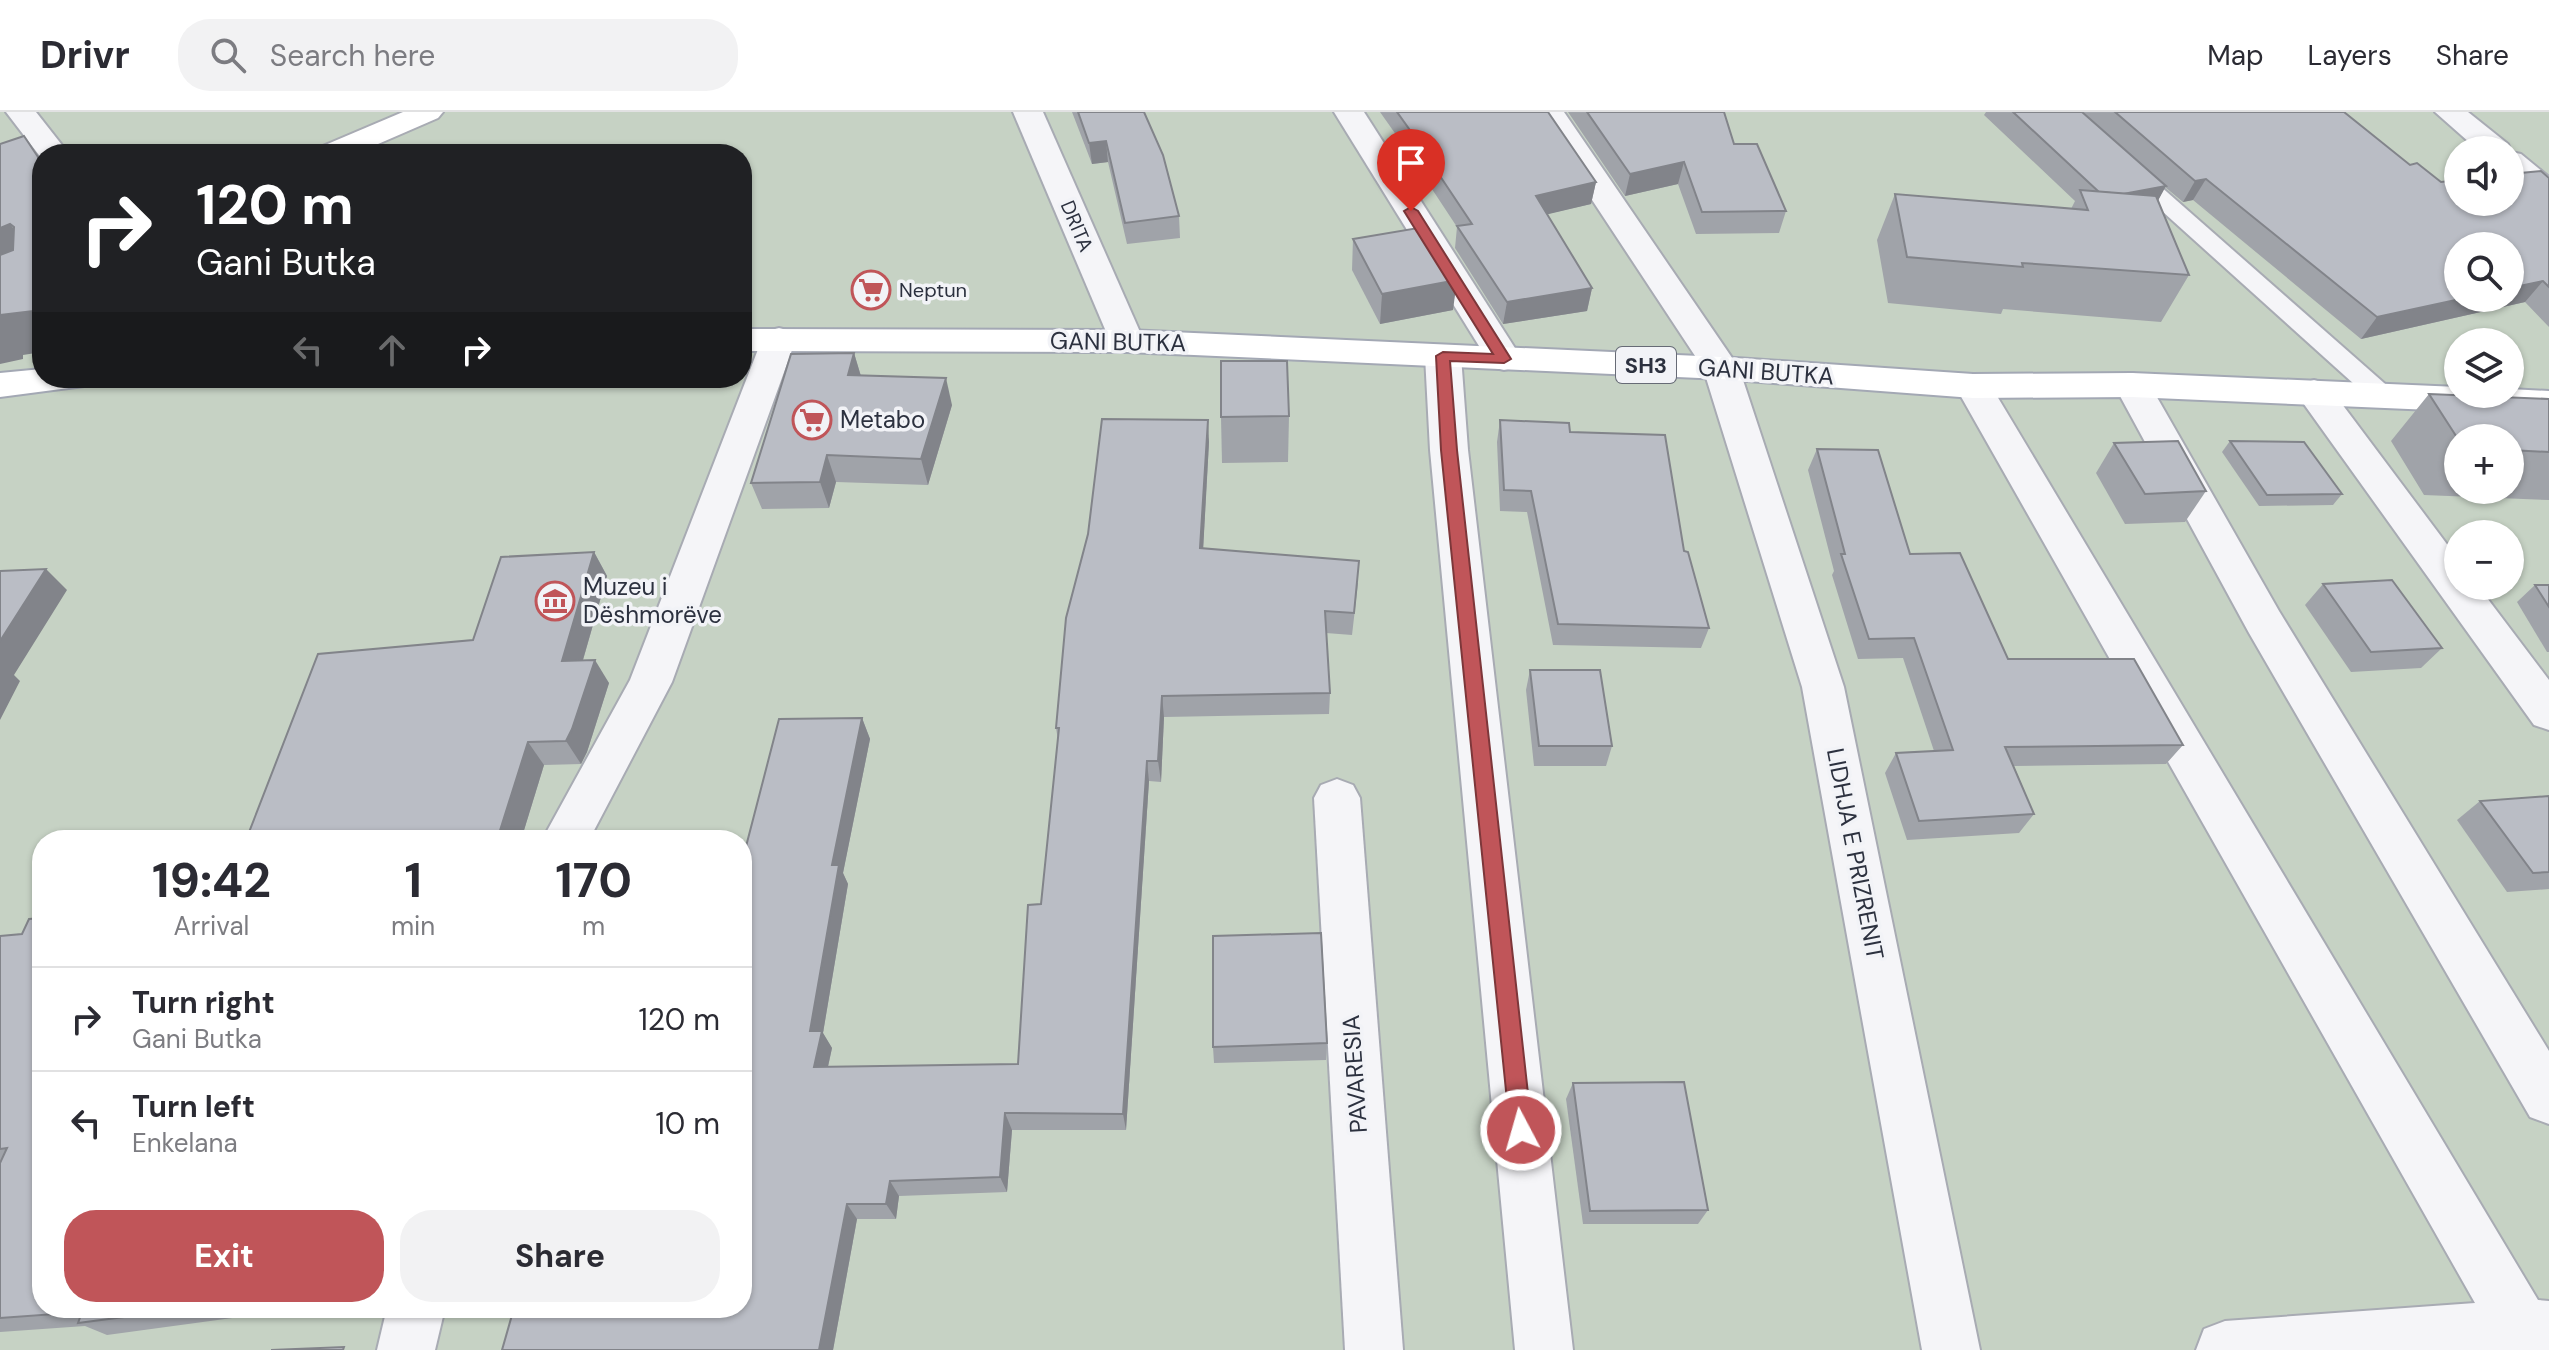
<!DOCTYPE html>
<html lang="en">
<head>
<meta charset="utf-8">
<style>
  :root { --surface:#fff; --page:#f2f2f3; --text:#2b2b33; --muted:#7c7c81; --line:#e1e1e2; --accent:#c05559 }
  body { margin:0; font-family:"DM Sans",sans-serif; background:var(--page); color:var(--text); height:100vh; display:flex; flex-direction:column; font-size:30px; white-space:nowrap }
  * { box-sizing:border-box; margin:0 }
  p { font-size:26px; color:var(--muted) }
  .icon { flex:none; width:44px; height:44px; fill:none; stroke:currentColor; stroke-width:2; stroke-linecap:round; stroke-linejoin:round }
  .map { position:relative; flex:1; overflow:hidden }
  .details { position:absolute; left:32px; top:718px; width:720px; height:488px; display:flex; flex-direction:column; background:var(--surface); border-radius:32px; box-shadow:0 2px 6px #0004 }
  .details>* { flex:none }
  .guide { position:absolute; left:32px; top:32px; width:720px; height:244px; border-radius:32px; box-shadow:0 2px 6px #0004; background:#202124; color:#fff; overflow:hidden }
  .controls { position:absolute; left:2444px; top:24px; display:grid; gap:16px }
  .controls a { display:grid; place-items:center; width:80px; height:80px; border-radius:50%; background:var(--surface); box-shadow:0 2px 6px #0004; font-size:40px }
  .pin { position:absolute; display:grid; place-items:center; width:68px; height:68px; color:#fff; margin:-82px -34px; border-radius:50% 50% 50% 0; rotate:-45deg; box-shadow:0 0 8px #0007 }
  .pin .icon { rotate:45deg }
  .me { position:absolute; width:88px; margin:-44px; rotate:354deg; stroke-linejoin:round; filter:drop-shadow(0 0 6px #0008) }
  .turn { display:flex; align-items:center; gap:28px; height:168px; padding:0 32px; font-size:36px }
  .turn .icon { width:104px; height:104px; stroke-width:2.5 }
  .turn b { display:block; font-size:56px; line-height:68px }
  .lanes { display:flex; align-items:center; height:76px; padding:0 32px; background:#0003; justify-content:center; gap:40px; direction:ltr }
  .lanes .off { opacity:.35 }
  .eta { display:flex; justify-content:space-evenly; align-items:center; height:136px; text-align:center }
  .eta b { font-size:48px; font-weight:700; line-height:56px }
  .cta { display:flex; gap:16px; margin-top:auto; padding:16px 32px }
  .cta a { flex:1; height:92px; border-radius:32px; background:var(--accent); color:#fff; font-size:32px; font-weight:700; line-height:92px; text-align:center }
  .cta a+a { background:var(--page); color:var(--text) }
  ul { padding:0; list-style:none }
  li { display:flex; align-items:center; gap:24px; height:104px; padding:0 32px; border-top:2px solid var(--line) }
  li div { flex:1 }
  li b { display:block; font-size:30px }
  li em { font-style:normal }
  header { display:flex; align-items:center; gap:48px; box-sizing:border-box; height:112px; padding:0 40px; background:var(--surface); border-bottom:2px solid var(--line) }
  header strong { font-size:38px }
  nav { display:flex; gap:44px; margin-inline-start:auto; font-size:28px }
  .search { width:560px; height:72px; background:var(--page); display:flex; align-items:center; gap:20px; box-sizing:border-box; padding:0 28px; border-radius:32px; color:var(--muted); font-size:30px }
  .map>svg:first-child { display:block }
</style>
</head>
<body>
<header>
<strong>Drivr</strong>
<div class="search"><svg class="icon" aria-label="search" viewBox="0 0 24 24"><circle cx="10" cy="10" r="6"/><path d="M15 15l6 6"/></svg>Search here</div>
<nav><a>Map</a><a>Layers</a><a>Share</a></nav>
</header>
<div class="map">
<svg width="2549" height="1238" viewBox="0 0 2549 1238">
  <rect width="100%" height="100%" fill="#e2e4e9"/>
  <path fill="#c6d2c4" fill-rule="evenodd" d="M0 0H2549V1238H0ZM2458 38H2510V90H2458ZM42 42H742V266H42ZM2458 134H2510V186H2458ZM2458 230H2510V282H2458ZM2458 326H2510V378H2458ZM2458 422H2510V474H2458ZM42 728H742V1196H42Z"/>
  <g fill="none" stroke-linecap="round" stroke-linejoin="round">
    <defs>
      <path id="lane" d="M2052 0H2076L2392 278 2396 284 2392 290 2383 293 2374 290Z"/>
      <g id="street">
        <path d="M6 0H36L69 42H42V47Z"/>
        <path d="M1013 0H1043L1144 229 1139 237 1127 240 1115 237 1110 229Z"/>
        <path d="M1334 0H1364L1522 247 1516 255 1504 258 1492 255Z"/>
        <path d="M1534 0H1564L1739 256 1844 575 1980 1238H1922L1802 575 1703 256Z"/>
        <path d="M2435 0H2468L2508 32 2511 40 2521 42 2549 65V90L2538 88 2510 65V38H2478Z"/>
        <path d="M779 216 791 219 796 227 672 570 589 728H542L630 568 762 227 767 219Z"/>
        <path d="M1443 233 1455 236 1461 244 1468 338 1573 1238H1515L1430 338 1425 244 1431 236Z"/>
        <path d="M2132 261 2145 265 2150 273 2279 499 2549 939V1012L2530 1005 2249 521 2114 273 2119 265Z"/>
        <path d="M1973 262 1986 266 1991 274 2538 1188 2549 1189V1238H2196L2204 1217 2225 1209 2475 1191 1955 274 1960 266Z"/>
        <path d="M2314 268 2327 272 2458 447V474H2478L2549 568V618L2534 613 2301 288 2296 280 2301 272Z"/>
        <path d="M1337 667 1353 673 1360 686 1403 1238H1345L1314 686 1321 673Z"/>
        <path d="M387 1196H445L435 1238H377Z"/>
      </g>
      <path id="secondary" d="M403 0H443L438 6 355 42H314L318 36Z"/>
      <g id="primary">
        <path d="M742 217 1127 218 1721 245 1973 262 2132 261 2458 275V282H2510V277L2549 279V303L2132 285 1973 286 1721 267 1127 240 742 239Z"/>
        <path d="M42 257V266H89L84 274 0 285V261Z"/>
      </g>
    </defs>
    <use href="#lane" stroke="#a8abb3" stroke-width="4"/>
    <use href="#street" stroke="#a8abb3" stroke-width="4"/>
    <use href="#secondary" stroke="#a8abb3" stroke-width="4"/>
    <use href="#primary" stroke="#a3a8b4" stroke-width="4"/>
    <use href="#lane" fill="#f5f5f8" fill-rule="evenodd"/>
    <use href="#street" fill="#f5f5f8" fill-rule="evenodd"/>
    <use href="#secondary" fill="#fff" fill-rule="evenodd"/>
    <use href="#primary" fill="#fff" fill-rule="evenodd"/>
  </g>
  <g fill="#a0a3a9" fill-rule="evenodd">
    <path d="M1072 0H1144L1179 104 1180 126 1127 132 1108 50 1092 52Z"/>
    <path d="M1380 0H1548L1596 70 1591 92 1547 102 1592 176 1587 199 1503 212 1455 136 1457 115 1428 71V68Z"/>
    <path d="M1568 0H1724L1734 32 1786 99 1779 121 1696 122 1678 72 1625 84Z"/>
    <path d="M1986 0H2344L2410 53 2441 70 2549 66V215L2525 190 2361 227 2193 88 2183 90 2165 75 2158 88 2189 163 2161 210 2003 197 2001 202 1888 191 1877 128 1895 82 2071 97 2075 89 1984 3Z"/>
    <path d="M1353 127 1453 198 1380 212 1352 158Z"/>
    <path d="M854 241 861 264 952 293 928 373 836 370 829 396 762 397 751 371Z"/>
    <path d="M2429 282 2549 287V388L2424 383 2391 329ZM2458 326H2510V378H2458Z"/>
    <path d="M1289 304 1288 350 1222 351 1221 305Z"/>
    <path d="M1500 308 1570 320 1709 516 1701 536 1553 533 1527 400 1500 399 1497 330Z"/>
    <path d="M2230 329 2342 382 2333 393 2259 394 2222 340Z"/>
    <path d="M1209 330 1203 436 1358 471 1352 523 1326 521 1330 581 1329 602 1164 605 1161 670 1149 669 1126 1018H1012L1007 1080 899 1084 896 1107H857L833 1238H502L862 606 870 627 843 761 848 772 823 921 832 936 828 955 1018 952 1041 792 1058 628 1056 616Z"/>
    <path d="M2114 331 2206 379 2185 410 2125 412 2096 361Z"/>
    <path d="M1817 337 1910 442 2008 547 2183 633 2166 652 2014 654 2034 702 2019 721 1907 728 1885 661 1896 641 1934 639 1903 546 1858 547 1832 463 1834 459 1808 358Z"/>
    <path d="M594 440 607 464 583 548 609 571 587 640 581 652 544 653 521 728 473 528Z"/>
    <path d="M2323 472 2442 536 2421 556 2351 560 2305 493Z"/>
    <path d="M2535 473H2549V540H2547L2517 490Z"/>
    <path d="M1530 558 1612 634 1606 654H1534L1526 578Z"/>
    <path d="M2549 684V777L2507 780 2457 708 2480 689Z"/>
    <path d="M0 824 42 1196H249L247 1204 107 1223 85 1214 0 1220Z"/>
    <path d="M1327 931 1326 948 1214 951 1213 935Z"/>
    <path d="M1573 971 1708 1098 1698 1112H1583L1566 987Z"/>
  </g>
  <g fill="#82848a">
    <path d="M1106 29 1108 50 1092 52 1089 31Z"/>
    <path d="M1684 50 1678 72 1625 84 1630 62Z"/>
    <path d="M2206 67 2193 88 2183 90 2195 69Z"/>
    <path d="M1596 70 1591 92 1532 106 1536 84Z"/>
    <path d="M2166 74 2154 96 2105 85Z"/>
    <path d="M10 112 41 150 0 165V116Z"/>
    <path d="M1457 168 1453 198 1380 212 1382 182Z"/>
    <path d="M2543 169 2525 190 2361 227 2377 205 2465 186H2510V176Z"/>
    <path d="M1592 176 1587 199 1503 212 1507 190Z"/>
    <path d="M42 198V240L23 243V247L0 252V203Z"/>
    <path d="M854 241 862 268 848 263Z"/>
    <path d="M946 266 952 293 928 373 921 347Z"/>
    <path d="M1208 308 1209 330 1202 458 1200 436Z"/>
    <path d="M827 343 836 370 829 396 820 370Z"/>
    <path d="M594 440 607 464 576 572 562 549Z"/>
    <path d="M46 457 67 478 14 563 20 569 0 608V529Z"/>
    <path d="M595 548 609 571 587 640 581 652 566 629Z"/>
    <path d="M1162 584 1164 605 1161 670 1158 649Z"/>
    <path d="M862 606 870 627 843 761 848 772 823 921 832 936 824 972 814 955 810 919 832 753Z"/>
    <path d="M528 630 544 653 521 728H497Z"/>
    <path d="M1147 649 1149 669 1126 1018 1123 1002Z"/>
    <path d="M1005 1001 1012 1018 1007 1080 1000 1065Z"/>
    <path d="M890 1069 899 1084 896 1107 886 1092Z"/>
    <path d="M847 1092 857 1107 833 1238H819Z"/>
    <path d="M229 1196H249L247 1204Z"/>
  </g>
  <g fill="#babdc5" stroke="#82848a" stroke-width="2">
    <path d="M1078 0H1144L1163 43 1179 104 1125 111 1106 29 1089 31Z"/>
    <path d="M1397 0H1548L1596 70 1536 84 1592 176 1507 190 1457 114 1472 112 1430 49H1432Z"/>
    <path d="M1587 0H1724L1734 32H1757L1786 99 1702 100 1684 50 1630 62Z"/>
    <path d="M2013 0H2082L2166 74 2123 82 2099 80Z"/>
    <path d="M2115 0H2344L2410 53 2417 51 2441 70 2458 68V90H2510V62L2541 59 2549 66V175L2543 169 2510 176V134H2458V186H2465L2377 205 2206 67 2195 69Z"/>
    <path d="M24 24 42 51V198L0 203V143L13 138 14 115 10 112 0 116V32Z"/>
    <path d="M2080 78 2156 84 2189 163 2022 151 2023 155 1907 145 1895 82 2088 98Z"/>
    <path d="M1424 115 1457 168 1382 182 1353 127Z"/>
    <path d="M854 241 848 263 946 266 921 347 827 343 820 370 751 371 791 242Z"/>
    <path d="M1221 249H1287L1289 304 1221 305Z"/>
    <path d="M2429 282 2549 287V340L2510 338V326L2458 327Z"/>
    <path d="M1102 307 1208 308 1200 436 1359 449 1354 501 1325 499 1330 581 1162 584 1158 649H1147L1123 1002 1005 1001 1000 1065 890 1069 886 1092H847L819 1238H502L514 1196H742V750L779 607 862 606 832 753H839L810 919H822L814 955 1018 952 1028 793 1041 792 1059 616H1056L1066 506 1088 422Z"/>
    <path d="M1500 308 1569 311 1570 320 1665 323 1684 439 1688 440 1709 516 1558 512 1531 379 1504 378Z"/>
    <path d="M2178 329 2206 379 2145 382 2114 331Z"/>
    <path d="M2230 329 2304 330 2342 382 2267 383Z"/>
    <path d="M1817 337 1878 338 1910 442 1960 441 2008 547H2134L2183 633 2005 635 2034 702 1919 709 1896 641 1953 638 1914 526 1869 527 1841 442H1845Z"/>
    <path d="M594 440 562 549 595 548 572 617 566 629 528 630 497 728H246L318 542 473 528 501 445Z"/>
    <path d="M46 457 0 529V459Z"/>
    <path d="M2392 468 2442 536 2371 540 2323 472Z"/>
    <path d="M2535 473H2549V495Z"/>
    <path d="M1530 558H1600L1612 634H1539Z"/>
    <path d="M2549 684V760L2533 761 2480 689Z"/>
    <path d="M42 806V1196H193L78 1211 82 1200 0 1206V1051L7 1036 0 1037V824L22 822 29 807Z"/>
    <path d="M1321 821 1327 931 1213 935V824Z"/>
    <path d="M1684 970 1708 1098 1590 1099 1573 971Z"/>
    <path d="M344 1235 343 1238H271Z"/>
  </g>
  <path fill="#c05559" stroke="#7d373a" stroke-width="2" d="M1411 95 1418 99 1511 247 1504 251 1450 249 1457 338 1532 1018 1529 1025 1521 1028 1514 1025 1510 1018 1441 338 1436 244 1443 240 1493 242 1404 99Z"/>
  <defs>
    <symbol id="supermarket-ring" viewBox="-11 -11 22 22"><circle r="9.5" fill="#f2f3f7" stroke="#c05559" stroke-width="1.5"/><path d="M-6-5.5h2.5l.6 2H6L4.5 2H-2.5L-4.4-4H-6ZM-1.5 3.2a1.3 1.3 0 1 0 .1 0ZM3 3.2a1.3 1.3 0 1 0 .1 0Z" fill="#c05559"/></symbol>
    <symbol id="museum-ring" viewBox="-11 -11 22 22"><circle r="9.5" fill="#f2f3f7" stroke="#c05559" stroke-width="1.5"/><path d="M0-6L6-3V-2H-6V-3ZM-5-1h2V3h-2ZM-1-1h2V3h-2ZM3-1h2V3H3ZM-6 4H6V6H-6Z" fill="#c05559"/></symbol>
  </defs>
  <g fill-rule="evenodd">
    <use href="#supermarket-ring" x="849" y="156" width="44" height="44"/>
    <use href="#supermarket-ring" x="790" y="286" width="44" height="44"/>
    <use href="#museum-ring" x="533" y="467" width="44" height="44"/>
  </g>
  <g text-anchor="middle" stroke-width="7" stroke-linejoin="round" paint-order="stroke">
    <g font-size="20" fill="#2c313f" stroke="#f2f3f7">
      <text transform="translate(1077 114) rotate(67)" y="7">DRITA</text>
    </g>
    <g font-size="20" fill="#2c313f" stroke="#f2f3f7" text-anchor="start">
      <text x="899" y="185">Neptun</text>
    </g>
    <rect fill="#f2f3f7" stroke="#676b76" stroke-width="2" x="1616" y="235" width="60" height="36" rx="6"/>
    <g font-size="22" font-weight="bold" fill="#2c313f">
      <text x="1646" y="261">SH3</text>
    </g>
    <g font-size="24" fill="#2c313f" stroke="#f2f3f7">
      <text transform="translate(1118 230) rotate(1)" y="8">GANI BUTKA</text>
      <text transform="translate(1766 260) rotate(4)" y="8">GANI BUTKA</text>
      <text transform="translate(1855 742) rotate(79)" y="8">LIDHJA E PRIZRENIT</text>
      <text transform="translate(1355 962) rotate(-94)" y="8">PAVARESIA</text>
    </g>
    <g font-size="24" fill="#2c313f" stroke="#f2f3f7" text-anchor="start">
      <text x="840" y="316">Metabo</text>
      <text x="583" y="483">Muzeu i<tspan x="583" dy="28">Dëshmorëve</tspan></text>
    </g>
  </g>
</svg>
<div class="controls">
<a><svg class="icon" aria-label="sound" viewBox="0 0 24 24"><path d="M4 9h4l5-4v14l-5-4H4zM17 9q2 3 0 6"/></svg></a>
<a><svg class="icon" aria-label="search" viewBox="0 0 24 24"><circle cx="10" cy="10" r="6"/><path d="M15 15l6 6"/></svg></a>
<a><svg class="icon" aria-label="layers" viewBox="0 0 24 24"><path d="M12 4l9 5-9 5-9-5zM3 14l9 5 9-5"/></svg></a>
<a>+</a>
<a>−</a>
</div>
<div class="pin" style="left:1411px;top:99px;background:#d93025"><svg class="icon" aria-label="arrive" viewBox="0 0 24 24"><path d="M6 21V4h12l-3 4 3 4H6"/></svg></div>
<svg class="me" style="left:1521px;top:1018px" viewBox="-20 -20 40 40"><circle r="17" fill="#c05559" stroke="#fff" stroke-width="3"/><path d="M0-11L8 9 0 5-8 9z" fill="#fff"/></svg>
<div class="guide">
<div class="turn"><svg class="icon" aria-label="right" viewBox="0 0 24 24"><path d="M7 20v-9h11M14 6l5 5-5 5"/></svg><div><b>120 m</b>Gani Butka</div></div>
<div class="lanes"><svg class="icon off" aria-label="left" viewBox="0 0 24 24"><path d="M17 20v-9H6M10 6l-5 5 5 5"/></svg><svg class="icon off" aria-label="ahead" viewBox="0 0 24 24"><path d="M12 20V5M6 11l6-6 6 6"/></svg><svg class="icon" aria-label="right" viewBox="0 0 24 24"><path d="M7 20v-9h11M14 6l5 5-5 5"/></svg></div>
</div>
<section class="details">
<div class="eta">
<div><b>19:42</b><p>Arrival</p></div>
<div><b>1</b><p>min</p></div>
<div><b>170</b><p>m</p></div>
</div>
<ul>
<li><svg class="icon" aria-label="right" viewBox="0 0 24 24"><path d="M7 20v-9h11M14 6l5 5-5 5"/></svg><div><b>Turn right</b><p>Gani Butka</p></div><em>120 m</em></li>
<li><svg class="icon" aria-label="left" viewBox="0 0 24 24"><path d="M17 20v-9H6M10 6l-5 5 5 5"/></svg><div><b>Turn left</b><p>Enkelana</p></div><em>10 m</em></li>
</ul>
<div class="cta"><a>Exit</a><a>Share</a></div>
</section>
</div>
</body>
</html>
